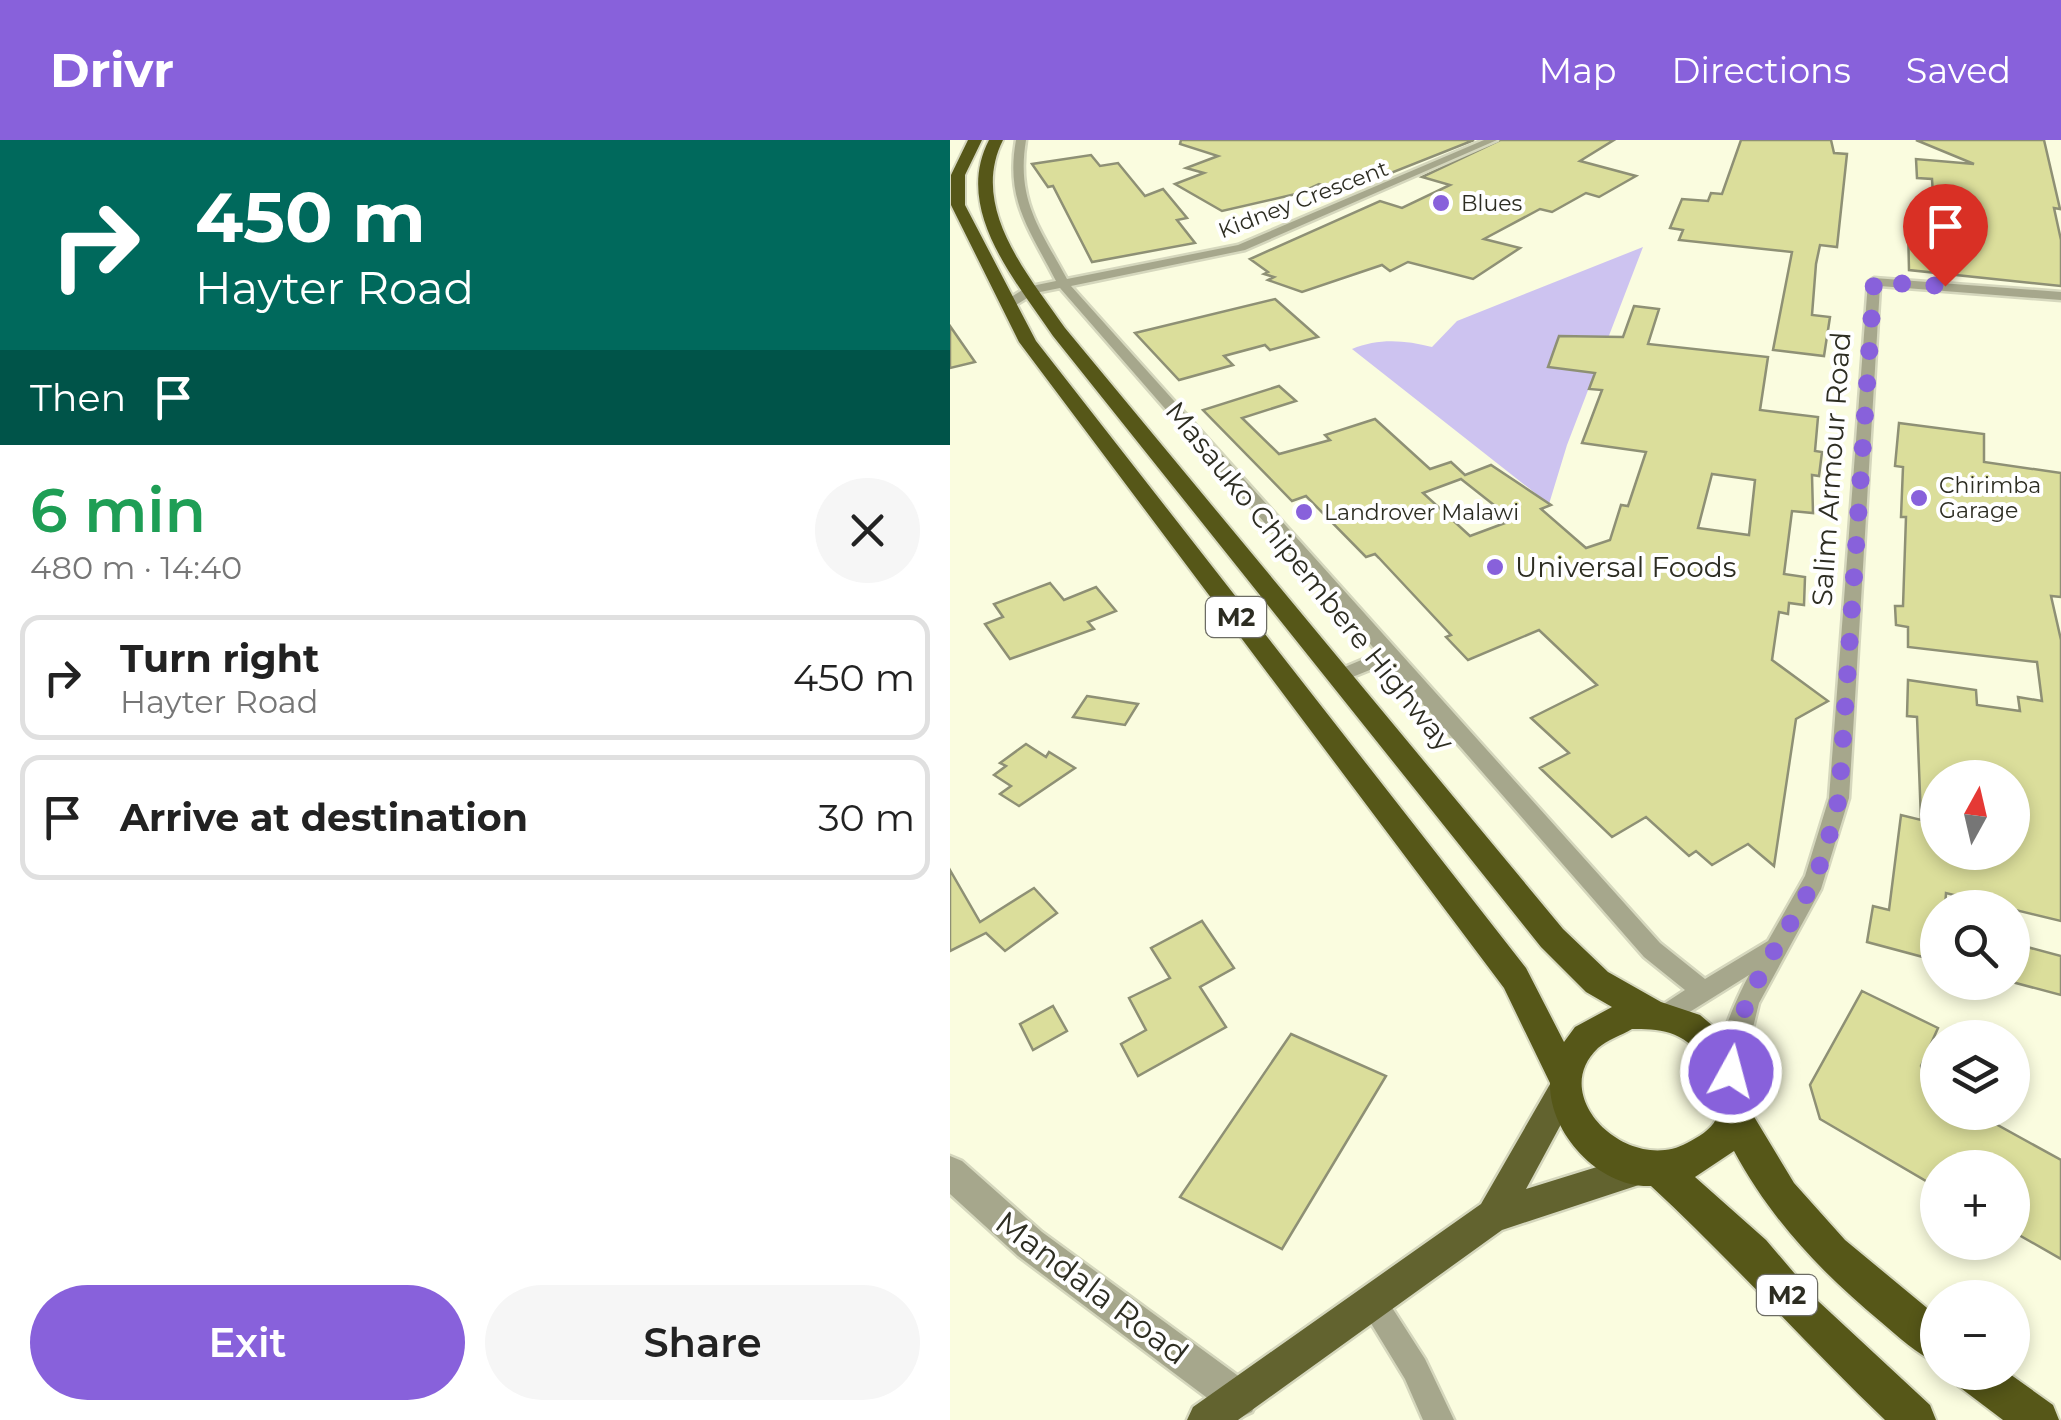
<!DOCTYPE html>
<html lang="en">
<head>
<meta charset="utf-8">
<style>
  :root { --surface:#fff; --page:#f6f6f6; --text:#222; --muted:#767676; --line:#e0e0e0; --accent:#8861db }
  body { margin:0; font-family:Montserrat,sans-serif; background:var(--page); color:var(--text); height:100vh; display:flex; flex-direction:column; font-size:38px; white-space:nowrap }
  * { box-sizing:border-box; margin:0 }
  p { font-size:32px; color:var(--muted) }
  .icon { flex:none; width:55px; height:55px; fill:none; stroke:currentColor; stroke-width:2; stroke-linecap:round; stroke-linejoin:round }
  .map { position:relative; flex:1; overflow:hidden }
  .details { display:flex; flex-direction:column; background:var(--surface); width:950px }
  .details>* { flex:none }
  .top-card { background:#00695c; color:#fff; overflow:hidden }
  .needle { width:65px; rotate:8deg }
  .controls { position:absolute; left:970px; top:620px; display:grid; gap:20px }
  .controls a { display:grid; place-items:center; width:110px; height:110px; border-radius:50%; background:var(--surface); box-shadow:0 5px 15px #0003; font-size:50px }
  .pin { position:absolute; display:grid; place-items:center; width:85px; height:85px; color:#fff; margin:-102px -42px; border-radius:50% 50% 50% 0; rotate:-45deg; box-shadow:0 0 10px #0007 }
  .pin .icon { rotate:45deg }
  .me { position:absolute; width:110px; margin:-55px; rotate:7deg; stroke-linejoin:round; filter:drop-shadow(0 0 8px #0008) }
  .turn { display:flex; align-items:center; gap:35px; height:210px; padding:0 30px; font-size:45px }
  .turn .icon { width:130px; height:130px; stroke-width:2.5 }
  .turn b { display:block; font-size:70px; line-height:85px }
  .then { display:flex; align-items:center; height:95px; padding:0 30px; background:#0003; gap:20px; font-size:38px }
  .round { display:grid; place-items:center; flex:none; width:105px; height:105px; border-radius:52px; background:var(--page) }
  .overview { display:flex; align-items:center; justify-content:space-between; height:170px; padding:0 30px }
  h1 { font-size:60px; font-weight:600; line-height:75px; color:#1e9e55 }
  .button { display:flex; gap:20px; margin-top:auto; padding:20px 30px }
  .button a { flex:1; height:115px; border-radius:60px; background:var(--accent); color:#fff; font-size:40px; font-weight:600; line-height:115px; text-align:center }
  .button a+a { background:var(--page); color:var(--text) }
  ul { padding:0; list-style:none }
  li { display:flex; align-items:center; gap:30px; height:125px; margin:0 20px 15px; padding:0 10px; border:5px solid var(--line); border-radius:20px }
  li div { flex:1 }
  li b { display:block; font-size:38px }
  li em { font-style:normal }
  header { display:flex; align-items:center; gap:60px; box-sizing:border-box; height:140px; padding:0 50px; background:var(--accent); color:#fff }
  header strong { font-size:48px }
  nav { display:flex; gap:55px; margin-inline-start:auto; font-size:35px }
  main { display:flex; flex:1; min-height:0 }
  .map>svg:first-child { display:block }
</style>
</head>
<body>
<header>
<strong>Drivr</strong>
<nav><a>Map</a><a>Directions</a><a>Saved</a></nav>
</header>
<main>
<section class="details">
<div class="top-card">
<div class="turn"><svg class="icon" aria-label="right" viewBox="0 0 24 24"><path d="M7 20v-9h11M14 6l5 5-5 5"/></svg><div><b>450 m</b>Hayter Road</div></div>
<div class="then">Then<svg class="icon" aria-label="arrive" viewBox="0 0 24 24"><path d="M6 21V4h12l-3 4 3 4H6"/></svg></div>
</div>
<div class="overview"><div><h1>6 min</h1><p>480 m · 14:40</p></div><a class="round"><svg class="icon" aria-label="close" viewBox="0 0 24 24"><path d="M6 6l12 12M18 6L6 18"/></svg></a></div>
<ul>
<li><svg class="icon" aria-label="right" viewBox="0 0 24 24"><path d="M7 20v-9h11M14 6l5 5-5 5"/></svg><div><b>Turn right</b><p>Hayter Road</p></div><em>450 m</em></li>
<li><svg class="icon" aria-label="arrive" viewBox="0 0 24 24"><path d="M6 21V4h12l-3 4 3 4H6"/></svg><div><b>Arrive at destination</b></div><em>30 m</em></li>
</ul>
<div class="button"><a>Exit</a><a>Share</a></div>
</section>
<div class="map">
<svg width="1111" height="1280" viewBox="0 0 1111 1280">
  <rect width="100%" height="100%" fill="#fafcdf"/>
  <path fill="#cdc3f0" d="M693 107 617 305 599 364 402 209C428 198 455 200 482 207L507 181Z"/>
  <g fill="#dbde9b" stroke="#8e9075" stroke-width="2.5" fill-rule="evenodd">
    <path d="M231 0H524L393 52 369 44 350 53 272 71 225 44 254 33 236 28 268 16 230 4Z"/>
    <path d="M550 0H664L630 21 686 36 649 57 636 53 602 72 590 69 534 99 570 108 523 139 458 122 440 131 432 125 352 152 318 140 324 137 314 134 318 132 300 119 430 61 452 68 500 45 472 37Z"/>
    <path d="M791 0H881L884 13 897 14 887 107 870 105 866 124 862 175 880 177 874 216 823 210 842 112 729 100 733 90 720 88 732 59 758 61 761 53 772 54Z"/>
    <path d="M966 0H1094L1110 69 1104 68 1111 100V146L959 130 958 85 985 87 982 39 967 38 966 19 1024 24Z"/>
    <path d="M141 15 150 26 168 23 195 56 213 49 237 78 227 80 245 103 142 122 103 46 98 47 82 24Z"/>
    <path d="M325 159 368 197 320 210 315 205 274 216 283 225 229 240 185 193Z"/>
    <path d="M684 166 709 169 698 204 818 217 810 270 868 277 865 311 872 312 869 336 862 335 863 373 842 371 834 434 855 437 854 465 839 463 838 474 829 472 822 520 878 561 846 579 824 726 798 704 762 725 746 711 739 716 696 677 662 697 590 628 619 613 581 578 647 545 589 490 518 520 496 497 501 495 429 418 425 414 416 417 356 356 342 361 253 270 329 246 346 261 292 278 329 314 380 300 375 295 425 279 480 329 501 322 515 335 541 325 601 365 591 369 636 408 660 400 671 365 678 366 696 312 632 303 652 250 639 249 645 233 598 227 609 196 673 197ZM762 334 805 340 799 395 748 388ZM511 339 563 380 520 396 473 353Z"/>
    <path d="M0 186 25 222 0 228Z"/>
    <path d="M949 283 1034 294V322L1111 333V457L1101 456 1111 500V781L996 753 995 768H988V821L917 802 923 766 939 770 951 675 971 680 967 577 957 576 958 540 1026 550 1027 565 1070 571 1068 557 1092 561 1087 522 958 507V487L946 485 945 466H953L956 377H951L953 327 945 326ZM988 638H1062V712H988Z"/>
    <path d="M100 443 114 460 146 447 166 471 138 482 144 489 60 519 35 484 53 477 44 464Z"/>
    <path d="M137 556 188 564 175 585 123 577Z"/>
    <path d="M76 604 96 617 99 612 125 628 69 666 50 654 61 646 44 635 56 626 50 623Z"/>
    <path d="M0 730 30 782 84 748 107 773 55 811 36 793 0 811Z"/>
    <path d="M252 781 284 828 250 847 276 887 188 936 171 904 196 890 179 858 220 838 201 808Z"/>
    <path d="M1062 803 1111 816V855L1062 842Z"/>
    <path d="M912 851 988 888 971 926 981 953 988 956V972H1024L1111 1020V1119L1062 1091V1028H988V1048L870 979 860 945Z"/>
    <path d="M103 866 117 891 83 910 70 884Z"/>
    <path d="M341 894 436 936 332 1109 230 1057Z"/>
  </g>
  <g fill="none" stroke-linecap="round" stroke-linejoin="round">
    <defs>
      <g id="minor">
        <path d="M66 0H76C66 60 90 89 117 139L288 105 534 0H547L295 110 121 146 710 803 755 839 818 801 855 736 879 658 918 142 924 138 1111 152V160L930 146 899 658 871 749 809 863 790 940 781 943 772 940C760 913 786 860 799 835L722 883 714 886 706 883 702 876 706 869 735 850 694 817 437 523 395 540H383L380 536 383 532 428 513 110 148 85 153 61 168H53V162L77 147 106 141C80 90 55 61 66 0Z"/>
        <path d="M422 1148 432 1152 475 1219 504 1280H473L455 1239 408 1162 412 1152Z"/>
      </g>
      <path id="tertiary" d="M0 1016 12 1021 92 1092 302 1246 308 1259 302 1272 289 1278 276 1272 68 1116 0 1054Z"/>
      <path id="primary" d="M614 935 625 939 630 949 576 1049 692 1013 704 1018 709 1029 704 1040 552 1090 288 1280H237L243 1267 531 1064 603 939Z"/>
      <g id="trunk">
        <path d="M18 0H32L15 35V65L86 201 576 828 614 902 625 887 662 867 636 852 591 807 103 196C65 140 3 69 39 0H53C19 67 78 135 115 188L613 789 658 832 711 862 750 875 777 898 800 941 803 975 844 1043 895 1100 988 1177V1223C966 1214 949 1197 931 1182 871 1132 822 1081 784 1011L745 1037 816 1100 868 1161 980 1265 986 1280H935C855 1203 782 1121 701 1046 649 1048 599 993 600 943L554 848 69 202 1 65V35ZM682 889C694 889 708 889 720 893 750 902 781 948 766 979 761 990 748 997 737 1003 679 1035 596 957 648 908 657 900 672 895 682 889Z"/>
        <path d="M1002 1232H1057L1103 1265 1109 1280H1053L1008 1246Z"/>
      </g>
    </defs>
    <use href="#minor" stroke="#d5d7bd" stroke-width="5"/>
    <use href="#tertiary" stroke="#d5d7bd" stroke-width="5"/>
    <use href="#primary" stroke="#d5d7bd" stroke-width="5"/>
    <use href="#trunk" stroke="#d5d7bd" stroke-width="4"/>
    <use href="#minor" fill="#a6a78c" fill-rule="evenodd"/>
    <use href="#tertiary" fill="#a6a78c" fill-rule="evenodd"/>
    <use href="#primary" fill="#62632f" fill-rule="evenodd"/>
    <use href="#trunk" fill="#565718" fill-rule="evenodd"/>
  </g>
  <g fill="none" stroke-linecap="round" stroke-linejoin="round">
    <path stroke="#8861db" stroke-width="18" stroke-dasharray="0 32.4" d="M781 932C784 865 822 818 853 761 872 729 880 694 889 658L924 142 995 146"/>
  </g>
  <g fill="#8861db" stroke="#fff" stroke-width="4">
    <circle cx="491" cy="63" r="10"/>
    <circle cx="969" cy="358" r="10"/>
    <circle cx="354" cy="372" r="10"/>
    <circle cx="545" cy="427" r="10"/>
  </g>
  <g text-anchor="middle" stroke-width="8" stroke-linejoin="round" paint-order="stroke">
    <g font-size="22" fill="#2d2d22" stroke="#fff">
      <text transform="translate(353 59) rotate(-21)" y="8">Kidney Crescent</text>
    </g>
    <g font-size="22" fill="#2d2d22" stroke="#fff" text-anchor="start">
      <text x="511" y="71">Blues</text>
      <text x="989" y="353">Chirimba<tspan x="989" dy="25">Garage</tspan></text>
      <text x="374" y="380">Landrover Malawi</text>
    </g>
    <g fill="#fff" stroke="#6c6c64" stroke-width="2.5">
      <rect x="256" y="457" width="60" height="40" rx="8"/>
      <rect x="807" y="1135" width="60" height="40" rx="8"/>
    </g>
    <g font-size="25" font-weight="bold" fill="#2d2d22">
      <text x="286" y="486">M2</text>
      <text x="837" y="1164">M2</text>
    </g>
    <g font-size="28" fill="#2d2d22" stroke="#fff">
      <text transform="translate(881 329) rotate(-86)" y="10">Salim Armour Road</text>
      <text transform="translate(360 436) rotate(51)" y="10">Masauko Chipembere Highway</text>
    </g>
    <g font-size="28" fill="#2d2d22" stroke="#fff" text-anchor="start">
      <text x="565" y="437">Universal Foods</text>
    </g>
    <g font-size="32" fill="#2d2d22" stroke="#fff">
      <text transform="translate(142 1148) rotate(37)" y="11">Mandala Road</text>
    </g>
  </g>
</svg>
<div class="controls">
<a><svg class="needle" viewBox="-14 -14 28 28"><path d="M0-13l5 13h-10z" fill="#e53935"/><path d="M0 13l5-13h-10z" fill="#767676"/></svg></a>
<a><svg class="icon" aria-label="search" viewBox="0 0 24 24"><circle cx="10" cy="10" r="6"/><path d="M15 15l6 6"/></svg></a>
<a><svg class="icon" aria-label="layers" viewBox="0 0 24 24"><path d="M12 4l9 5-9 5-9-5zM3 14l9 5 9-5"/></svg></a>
<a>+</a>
<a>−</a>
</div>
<div class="pin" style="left:995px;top:146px;background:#d93025"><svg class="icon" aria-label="arrive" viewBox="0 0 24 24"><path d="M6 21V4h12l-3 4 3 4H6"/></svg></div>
<svg class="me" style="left:781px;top:932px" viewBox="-20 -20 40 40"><circle r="17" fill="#8861db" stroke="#fff" stroke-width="3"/><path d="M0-11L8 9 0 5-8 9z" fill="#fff"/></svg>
</div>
</main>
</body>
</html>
